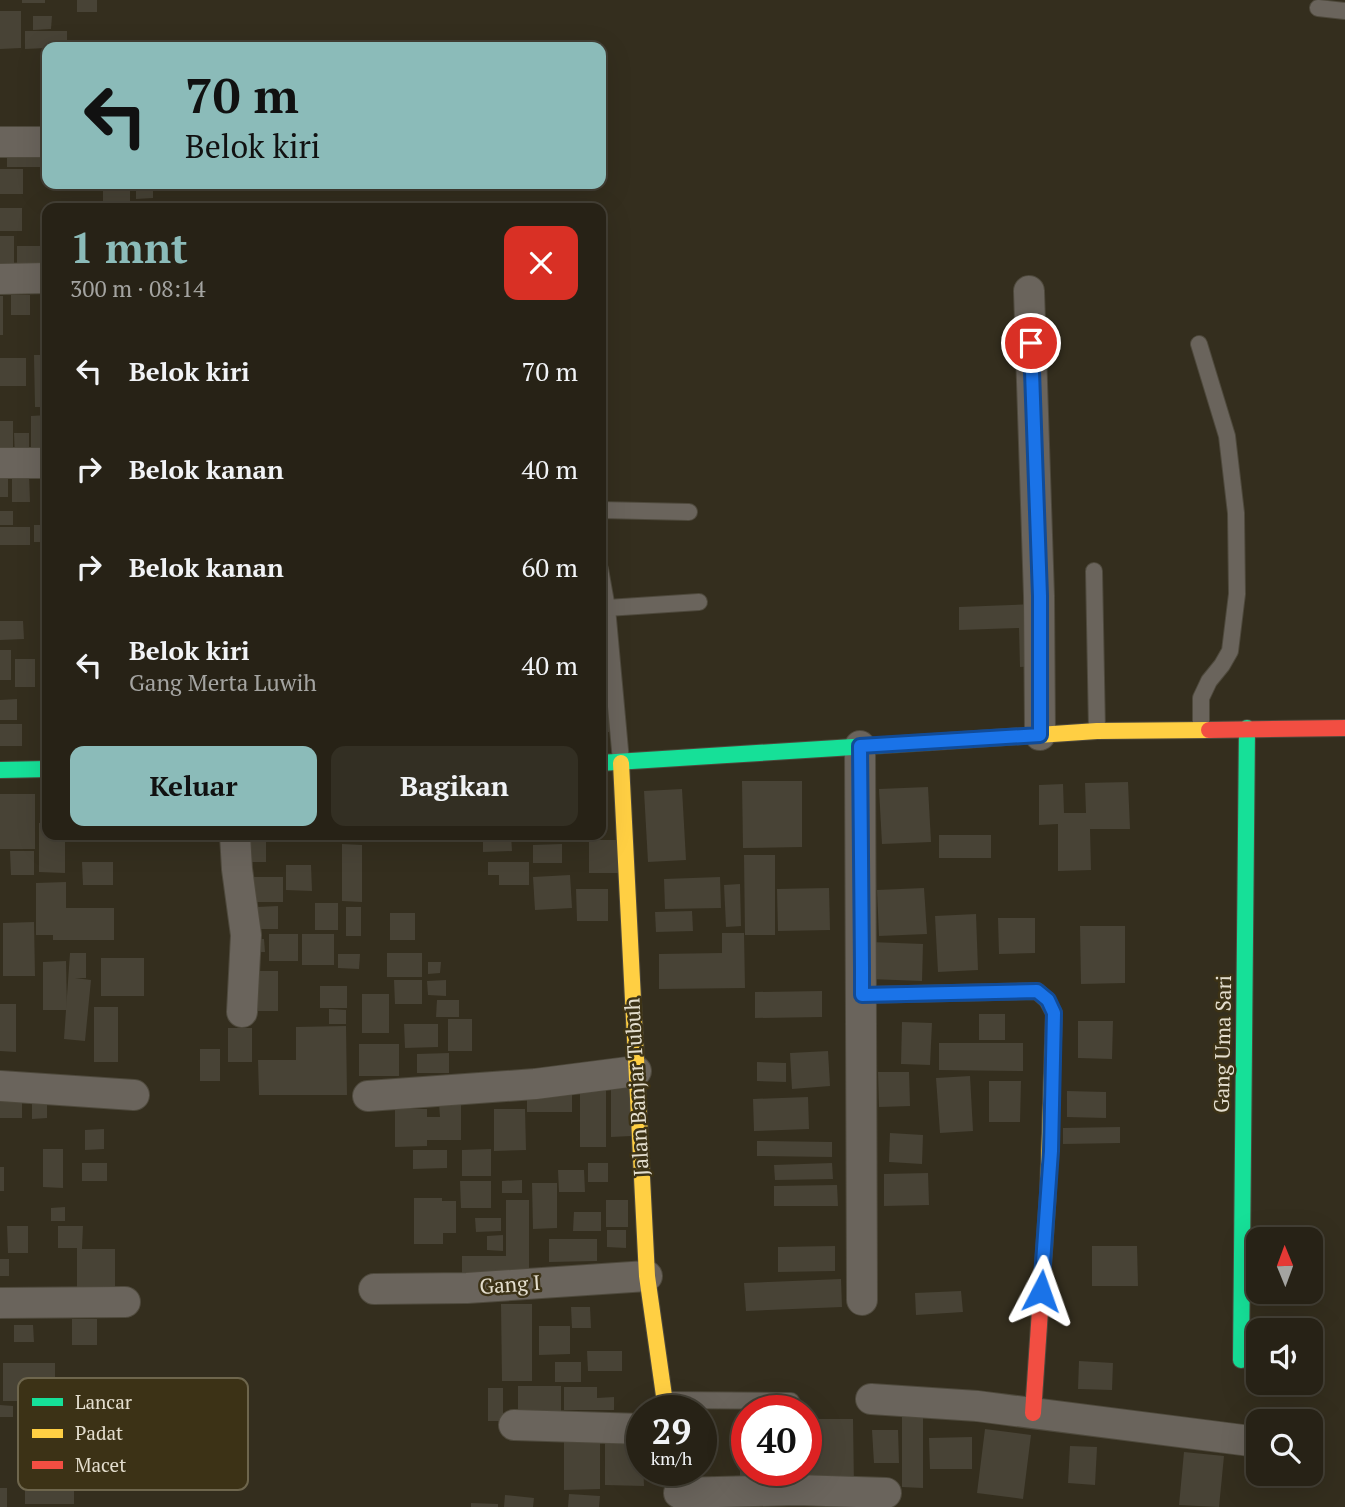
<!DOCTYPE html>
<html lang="id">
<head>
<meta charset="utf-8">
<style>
  :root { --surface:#272216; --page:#332f23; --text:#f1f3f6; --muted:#a4a4a1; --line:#433f35; --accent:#8bbbb9 }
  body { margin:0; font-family:"PT Serif",serif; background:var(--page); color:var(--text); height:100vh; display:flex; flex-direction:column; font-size:26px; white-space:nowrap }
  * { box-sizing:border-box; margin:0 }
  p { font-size:23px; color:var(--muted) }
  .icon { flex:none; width:38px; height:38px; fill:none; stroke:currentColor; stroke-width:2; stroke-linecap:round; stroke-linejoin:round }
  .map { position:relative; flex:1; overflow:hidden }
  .drawer { position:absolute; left:42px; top:203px; width:564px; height:637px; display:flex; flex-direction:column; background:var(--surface); border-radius:14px; box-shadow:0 7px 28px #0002,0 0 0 2px var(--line) }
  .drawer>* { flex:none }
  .guide { position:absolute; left:42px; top:42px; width:564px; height:147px; border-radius:14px; box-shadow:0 7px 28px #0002,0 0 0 2px var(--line); background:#8bbbb9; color:#111; overflow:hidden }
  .needle { width:46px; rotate:359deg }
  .tools { position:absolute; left:1246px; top:1227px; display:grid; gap:14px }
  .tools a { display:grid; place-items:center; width:77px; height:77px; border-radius:14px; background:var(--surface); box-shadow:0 7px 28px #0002,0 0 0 2px var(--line); font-size:35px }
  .speed { position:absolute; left:626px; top:1395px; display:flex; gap:14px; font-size:35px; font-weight:700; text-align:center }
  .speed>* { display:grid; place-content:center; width:91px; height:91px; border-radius:50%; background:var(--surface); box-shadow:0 7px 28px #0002,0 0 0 2px var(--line); line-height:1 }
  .speed small { font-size:18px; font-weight:400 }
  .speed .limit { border:10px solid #d22; background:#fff; color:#111 }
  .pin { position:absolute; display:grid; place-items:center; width:60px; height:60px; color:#fff; margin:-30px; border:4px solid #fff; border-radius:50%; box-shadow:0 2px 7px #0007 }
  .me { position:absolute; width:77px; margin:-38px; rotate:4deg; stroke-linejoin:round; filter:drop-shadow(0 0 5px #0008) }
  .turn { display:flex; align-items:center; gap:24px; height:147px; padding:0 28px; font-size:32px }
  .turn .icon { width:91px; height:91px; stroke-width:2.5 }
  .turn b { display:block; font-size:49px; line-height:60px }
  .round { display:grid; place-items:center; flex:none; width:74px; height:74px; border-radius:14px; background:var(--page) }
  .headline { display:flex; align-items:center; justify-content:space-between; height:119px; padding:0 28px }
  h1 { font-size:42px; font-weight:600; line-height:52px; color:var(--accent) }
  .button { display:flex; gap:14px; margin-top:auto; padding:14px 28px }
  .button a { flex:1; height:80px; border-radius:14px; background:var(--accent); color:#111; font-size:28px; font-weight:600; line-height:80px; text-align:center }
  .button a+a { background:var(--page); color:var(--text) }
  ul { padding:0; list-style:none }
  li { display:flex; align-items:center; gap:21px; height:98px; padding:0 28px }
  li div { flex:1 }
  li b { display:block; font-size:26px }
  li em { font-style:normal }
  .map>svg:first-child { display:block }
</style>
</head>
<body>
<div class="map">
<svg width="1345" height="1507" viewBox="0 0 1345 1507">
  <rect width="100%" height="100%" fill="#342e1e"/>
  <g fill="#484336">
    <rect x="22" y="0" width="23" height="3"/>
    <rect x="77" y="0" width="20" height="12"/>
    <path d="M0 11H21V48L0 49Z"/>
    <path d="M33 16H52L51 29 33 30Z"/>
    <path d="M25 31H67V47L25 49Z"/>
    <path d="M47 144V167H7V155Z"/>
    <rect x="0" y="169" width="23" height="25"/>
    <rect x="103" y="184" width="27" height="22"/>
    <path d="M136 184H153V198L136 199Z"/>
    <rect x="76" y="201" width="20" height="7"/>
    <rect x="0" y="208" width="22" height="23"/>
    <rect x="0" y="236" width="14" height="34"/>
    <rect x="17" y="246" width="30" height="21"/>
    <rect x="11" y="295" width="19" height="20"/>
    <rect x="0" y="296" width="3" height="39"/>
    <path d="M44 336H47V407H35L34 355H44Z"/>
    <rect x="0" y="358" width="26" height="28"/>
    <path d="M47 415V458H31V416Z"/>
    <rect x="0" y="421" width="13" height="35"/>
    <path d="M14 433H29V458H15Z"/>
    <rect x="0" y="473" width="8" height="24"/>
    <path d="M29 475 30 502H12V476Z"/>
    <rect x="0" y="511" width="13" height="14"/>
    <rect x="34" y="525" width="13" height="17"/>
    <rect x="0" y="527" width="30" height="18"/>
    <path d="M1036 604 1037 666 1020 667 1019 628 959 630V607Z"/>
    <path d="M0 621H23L24 639 0 640Z"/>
    <rect x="0" y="650" width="11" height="30"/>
    <rect x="600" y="655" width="9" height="77"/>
    <rect x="15" y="659" width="20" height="28"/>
    <path d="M17 699V720H0V700Z"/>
    <path d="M47 699V745H40V700Z"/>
    <rect x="0" y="724" width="22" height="22"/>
    <path d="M742 781H802V847L743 848Z"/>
    <path d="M1128 782 1130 829H1090L1091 870 1058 871V824L1039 825V785L1063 784 1064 813H1086L1085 783Z"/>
    <path d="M928 787 931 842 882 844 879 789Z"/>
    <path d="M682 789 686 860 648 862 644 791Z"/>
    <rect x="0" y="794" width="35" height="55"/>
    <rect x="40" y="795" width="7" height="24"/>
    <path d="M39 823H47V835H65V873L39 872Z"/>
    <rect x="66" y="835" width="41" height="4"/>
    <path d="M266 835V862H244V836Z"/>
    <path d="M483 835H511L512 851 483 852Z"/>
    <rect x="939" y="835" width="52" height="23"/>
    <rect x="589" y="840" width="29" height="33"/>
    <path d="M342 844 362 845V902L342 901Z"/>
    <path d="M562 844V863H533V845Z"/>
    <path d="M10 851H34V875H11Z"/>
    <path d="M744 855H775V935H745Z"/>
    <path d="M82 862H113V885H83Z"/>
    <path d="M488 862H529V885H499V875H488Z"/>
    <path d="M286 865H311L312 891 286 890Z"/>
    <path d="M570 875 572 908 535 910 533 877Z"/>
    <rect x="254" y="877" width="29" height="25"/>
    <path d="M720 877 721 908 665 909 664 879Z"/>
    <path d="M66 882V908H114V940H53V935H36V883Z"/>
    <path d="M740 884 741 926 726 927 724 885Z"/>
    <path d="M829 888 830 930 778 931 777 889Z"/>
    <path d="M924 888 927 934 879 936 877 890Z"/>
    <path d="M576 889H608V921H577Z"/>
    <rect x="315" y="903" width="23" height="27"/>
    <path d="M278 906V929H257V907Z"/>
    <rect x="346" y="907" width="15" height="29"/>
    <path d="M692 911 693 931 656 932 655 912Z"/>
    <rect x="390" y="913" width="25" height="27"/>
    <path d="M976 914 978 970 938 972 935 916Z"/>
    <path d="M998 918H1035V953L999 954Z"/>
    <path d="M34 922 35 976H3V923Z"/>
    <path d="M1080 926H1125V983L1081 984Z"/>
    <path d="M722 933H744L745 988 659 989V954L722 953Z"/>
    <rect x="269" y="934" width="29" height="27"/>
    <rect x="302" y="934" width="32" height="31"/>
    <path d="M257 939H264L265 952H257Z"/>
    <path d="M870 942 923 944 922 981 869 979Z"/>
    <path d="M70 953H86V978H75L91 980 85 1041 64 1039Z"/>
    <rect x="387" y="953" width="35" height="24"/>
    <path d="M338 954H360L359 969 338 968Z"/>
    <rect x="101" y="958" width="43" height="38"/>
    <path d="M66 961 67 1010H43V962Z"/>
    <path d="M428 962H441L440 973 428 974Z"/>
    <path d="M257 971H278V1011H258Z"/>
    <path d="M394 980H422V1004H395Z"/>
    <path d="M446 980V996L428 995 427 981Z"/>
    <rect x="320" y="986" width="27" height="22"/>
    <path d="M822 991V1017L755 1018V992Z"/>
    <rect x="362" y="994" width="27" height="39"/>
    <path d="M437 1000H459V1017H436Z"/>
    <path d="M0 1004H16V1052L0 1051Z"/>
    <rect x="94" y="1007" width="24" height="55"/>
    <path d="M329 1009 346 1010V1024H329Z"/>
    <rect x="979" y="1014" width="26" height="26"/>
    <rect x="448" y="1019" width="24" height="32"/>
    <path d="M1078 1021H1113L1112 1059 1078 1058Z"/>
    <path d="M902 1022 932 1023 930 1065 901 1064Z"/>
    <path d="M404 1024H438V1047L405 1048Z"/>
    <path d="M346 1026 347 1095H259L258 1060H296V1027Z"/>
    <rect x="228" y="1028" width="24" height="34"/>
    <path d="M939 1043H1023V1071L939 1070Z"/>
    <rect x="359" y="1044" width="40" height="32"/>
    <rect x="200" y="1049" width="20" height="32"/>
    <path d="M828 1051 830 1086 792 1089 790 1053Z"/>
    <path d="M449 1053V1073H417V1054Z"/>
    <path d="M757 1062 786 1063V1082L757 1081Z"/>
    <path d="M878 1072H909L910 1106 879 1107Z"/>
    <path d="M970 1076 973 1131 940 1133 936 1078Z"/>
    <path d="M989 1081H1021L1020 1122H989Z"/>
    <path d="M611 1086H631V1136L611 1137Z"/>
    <path d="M606 1090V1147H580V1091Z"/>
    <path d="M1067 1091 1106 1092V1118L1067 1117Z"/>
    <rect x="527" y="1094" width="45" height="18"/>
    <rect x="0" y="1095" width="22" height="23"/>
    <path d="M808 1097 809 1129 754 1131 753 1099Z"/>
    <path d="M439 1103H461V1140H427V1146L395 1147V1109H427V1117H440Z"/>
    <path d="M32 1104H47V1118L32 1119Z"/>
    <path d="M494 1109H525L526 1150 494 1151Z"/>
    <path d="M1120 1127V1143L1063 1144V1128Z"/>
    <path d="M104 1129V1149L85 1150V1130Z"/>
    <path d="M890 1133 923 1135 922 1164 889 1162Z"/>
    <path d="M757 1141 832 1142V1157L757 1156Z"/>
    <path d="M43 1149H63V1188L43 1187Z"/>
    <path d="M491 1149V1176H462V1150Z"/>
    <path d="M413 1150H447V1168L413 1169Z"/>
    <rect x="82" y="1163" width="25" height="18"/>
    <rect x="588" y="1163" width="20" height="19"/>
    <path d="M832 1163 833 1179 775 1180 774 1165Z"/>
    <rect x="0" y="1167" width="4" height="24"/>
    <path d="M558 1170H584L585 1192H559Z"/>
    <path d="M928 1173 929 1205 884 1206V1174Z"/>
    <path d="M522 1180V1193H502V1181Z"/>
    <path d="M460 1181H491V1208H461Z"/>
    <path d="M532 1183H557V1228L533 1229Z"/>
    <path d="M837 1185 838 1206H774V1186Z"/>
    <path d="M414 1198H442V1201H456V1233H443V1244H414Z"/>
    <path d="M506 1200H529V1272L462 1274V1256H506Z"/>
    <rect x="606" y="1200" width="22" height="27"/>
    <path d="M65 1207V1221H51V1208Z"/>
    <path d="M574 1212H601V1231H573Z"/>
    <path d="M475 1218H501V1231L476 1232Z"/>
    <path d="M7 1226H28V1253H8Z"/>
    <path d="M58 1226H83L82 1249H115V1295H77V1248H58Z"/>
    <path d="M607 1230H626V1248L607 1247Z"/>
    <path d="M503 1235V1251L487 1250V1236Z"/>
    <path d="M549 1239H597V1261L549 1262Z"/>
    <path d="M835 1246V1271L778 1272V1247Z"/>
    <path d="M1092 1246H1137L1138 1286H1092Z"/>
    <rect x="0" y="1259" width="9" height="17"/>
    <path d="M841 1279 842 1307 746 1311 744 1283Z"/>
    <path d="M961 1291 963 1312 916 1315 915 1293Z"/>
    <path d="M501 1304H532V1381H502Z"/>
    <path d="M571 1307H590L591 1328H572Z"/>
    <rect x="72" y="1319" width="25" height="26"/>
    <path d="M14 1325H33L34 1342H14Z"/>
    <path d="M539 1326H570V1354L539 1355Z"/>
    <path d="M587 1351H622V1371H588Z"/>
    <path d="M1079 1361 1113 1363 1112 1390 1078 1389Z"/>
    <rect x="555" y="1362" width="26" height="20"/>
    <rect x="3" y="1363" width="52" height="38"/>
    <rect x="518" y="1386" width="43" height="27"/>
    <path d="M564 1387H597V1398L614 1397V1410H564Z"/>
    <rect x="488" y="1388" width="15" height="33"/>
    <path d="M0 1405 13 1406V1417H0Z"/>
    <path d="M902 1414H923V1488L902 1487Z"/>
    <path d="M818 1419H853L854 1487H740V1463H747V1470H807V1463H818Z"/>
    <path d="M985 1429 1031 1435 1023 1499 977 1493Z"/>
    <path d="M872 1430H898L899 1463H874Z"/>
    <path d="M564 1435H600V1489L564 1490Z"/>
    <path d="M605 1436H642L644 1486 605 1485Z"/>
    <path d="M972 1437V1469H930L929 1438Z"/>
    <path d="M54 1446H74V1504H25V1481H54Z"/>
    <path d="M1070 1446 1097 1447 1095 1485 1068 1483Z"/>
    <path d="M1184 1452 1224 1456 1219 1507 1179 1505Z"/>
    <rect x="87" y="1461" width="47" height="30"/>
    <rect x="0" y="1488" width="7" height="19"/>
    <path d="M569 1494 600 1496 599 1507H568Z"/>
    <path d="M505 1495 534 1498 533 1507H504Z"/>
    <path d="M471 1503 498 1504V1507H471Z"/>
  </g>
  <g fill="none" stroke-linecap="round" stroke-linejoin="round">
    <defs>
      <g id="lane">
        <path d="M1318 8 1345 11"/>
        <path d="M1199 344 1227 436 1236 513 1237 594 1230 651 1222 665 1209 681 1201 698V729"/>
        <path d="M600 510 689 512"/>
        <path d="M600 569 607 608 621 761"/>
        <path d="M1094 571 1097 731"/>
        <path d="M607 608 699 602"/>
        <path d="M664 1400 791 1401"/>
      </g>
      <g id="street">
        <path d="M0 142H47"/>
        <path d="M0 279 47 278"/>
        <path d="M1029 291 1039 596 1040 735"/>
        <path d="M0 463H47"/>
        <path d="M860 746 862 1300"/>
        <path d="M235 835 237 869 246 935 242 1012"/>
        <path d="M0 1086 134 1095"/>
        <path d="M368 1096 535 1084 636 1071"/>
        <path d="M374 1289 467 1288 647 1276"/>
        <path d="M0 1303 125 1302"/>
        <path d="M871 1399 977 1406 1258 1442"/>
        <path d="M514 1425 642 1429"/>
        <path d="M679 1493 797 1490 886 1493"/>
      </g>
      <g id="fast">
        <path d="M600 763 932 742"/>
        <path d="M0 770 47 769"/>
        <path d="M1241 1360 1247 728"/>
      </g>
      <g id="slow">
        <path d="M932 742 1097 731 1209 730"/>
        <path d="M621 763 647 1276 666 1410"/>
        <path d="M862 995 1037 991 1047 1000 1054 1013 1048 1193"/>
      </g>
      <g id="jam">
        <path d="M1209 730 1345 728"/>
        <path d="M1033 1413 1048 1193"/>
      </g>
    </defs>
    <use href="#lane" stroke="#4e493c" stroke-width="18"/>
    <use href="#street" stroke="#4e493c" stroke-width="32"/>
    <use href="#fast" stroke="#4e493c" stroke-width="18"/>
    <use href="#slow" stroke="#4e493c" stroke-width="18"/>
    <use href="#jam" stroke="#4e493c" stroke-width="18"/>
    <use href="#lane" stroke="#6a645c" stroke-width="16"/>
    <use href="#street" stroke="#6a645c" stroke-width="30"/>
    <use href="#fast" stroke="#16e098" stroke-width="16"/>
    <use href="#slow" stroke="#ffcf43" stroke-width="16"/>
    <use href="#jam" stroke="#f24e42" stroke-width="16"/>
  </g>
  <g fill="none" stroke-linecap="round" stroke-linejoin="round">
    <defs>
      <path id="route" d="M1031 343 1040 596V735L860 746 862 967V995L1037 991 1048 1000 1054 1013 1051 1151 1041 1291"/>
    </defs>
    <use href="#route" stroke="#114b97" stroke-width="18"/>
    <use href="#route" stroke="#1a73e8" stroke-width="12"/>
  </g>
  <g text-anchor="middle" stroke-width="5" stroke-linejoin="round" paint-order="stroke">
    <g font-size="21" fill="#e4dece" stroke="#3c3216">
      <text transform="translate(1223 1044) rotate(-89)" y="7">Gang Uma Sari</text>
      <text transform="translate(637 1087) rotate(-93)" y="7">Jalan Banjar Tubuh</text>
      <text transform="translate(510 1285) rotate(-4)" y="7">Gang I</text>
    </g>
  </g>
  <rect x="18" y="1378" width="230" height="112" rx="10" fill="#3c3216" stroke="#6e664d" stroke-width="2"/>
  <rect x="32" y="1398" width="31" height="8" fill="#16e098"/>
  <rect x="32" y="1429" width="31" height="9" fill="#ffcf43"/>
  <rect x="32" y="1461" width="31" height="8" fill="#f24e42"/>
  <g font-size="19" fill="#e4dece">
    <text x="75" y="1409">Lancar</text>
    <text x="75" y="1440">Padat</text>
    <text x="75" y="1472">Macet</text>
  </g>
</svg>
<div class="tools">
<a><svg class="needle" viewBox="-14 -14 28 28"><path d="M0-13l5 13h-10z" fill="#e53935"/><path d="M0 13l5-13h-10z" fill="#a4a4a1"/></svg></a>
<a><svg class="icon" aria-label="sound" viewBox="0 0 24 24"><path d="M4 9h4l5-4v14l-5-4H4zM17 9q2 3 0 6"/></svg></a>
<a><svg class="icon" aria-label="search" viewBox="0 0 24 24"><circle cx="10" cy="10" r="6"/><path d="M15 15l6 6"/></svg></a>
</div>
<div class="speed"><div>29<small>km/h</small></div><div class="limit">40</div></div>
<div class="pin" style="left:1031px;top:343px;background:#d93025"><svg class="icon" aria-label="arrive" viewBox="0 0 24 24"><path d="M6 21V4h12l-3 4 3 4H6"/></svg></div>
<svg class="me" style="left:1041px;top:1291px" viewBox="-20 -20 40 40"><path d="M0-17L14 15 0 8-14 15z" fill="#1a73e8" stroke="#fff" stroke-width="4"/></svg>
<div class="guide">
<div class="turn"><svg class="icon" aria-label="left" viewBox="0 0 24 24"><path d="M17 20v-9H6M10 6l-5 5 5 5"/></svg><div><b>70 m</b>Belok kiri</div></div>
</div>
<section class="drawer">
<div class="headline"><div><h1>1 mnt</h1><p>300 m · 08:14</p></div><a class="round" style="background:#d93025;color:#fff"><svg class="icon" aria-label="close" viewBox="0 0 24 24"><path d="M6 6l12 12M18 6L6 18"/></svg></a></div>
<ul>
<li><svg class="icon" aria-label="left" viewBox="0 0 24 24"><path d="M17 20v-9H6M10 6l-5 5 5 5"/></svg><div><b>Belok kiri</b></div><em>70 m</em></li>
<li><svg class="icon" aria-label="right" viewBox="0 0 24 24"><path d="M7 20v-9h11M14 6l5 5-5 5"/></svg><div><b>Belok kanan</b></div><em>40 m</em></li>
<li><svg class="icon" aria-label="right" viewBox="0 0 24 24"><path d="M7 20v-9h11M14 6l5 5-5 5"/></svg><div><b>Belok kanan</b></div><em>60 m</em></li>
<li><svg class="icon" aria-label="left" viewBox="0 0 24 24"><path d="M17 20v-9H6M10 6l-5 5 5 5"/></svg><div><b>Belok kiri</b><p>Gang Merta Luwih</p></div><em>40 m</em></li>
</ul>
<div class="button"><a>Keluar</a><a>Bagikan</a></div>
</section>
</div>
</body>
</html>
